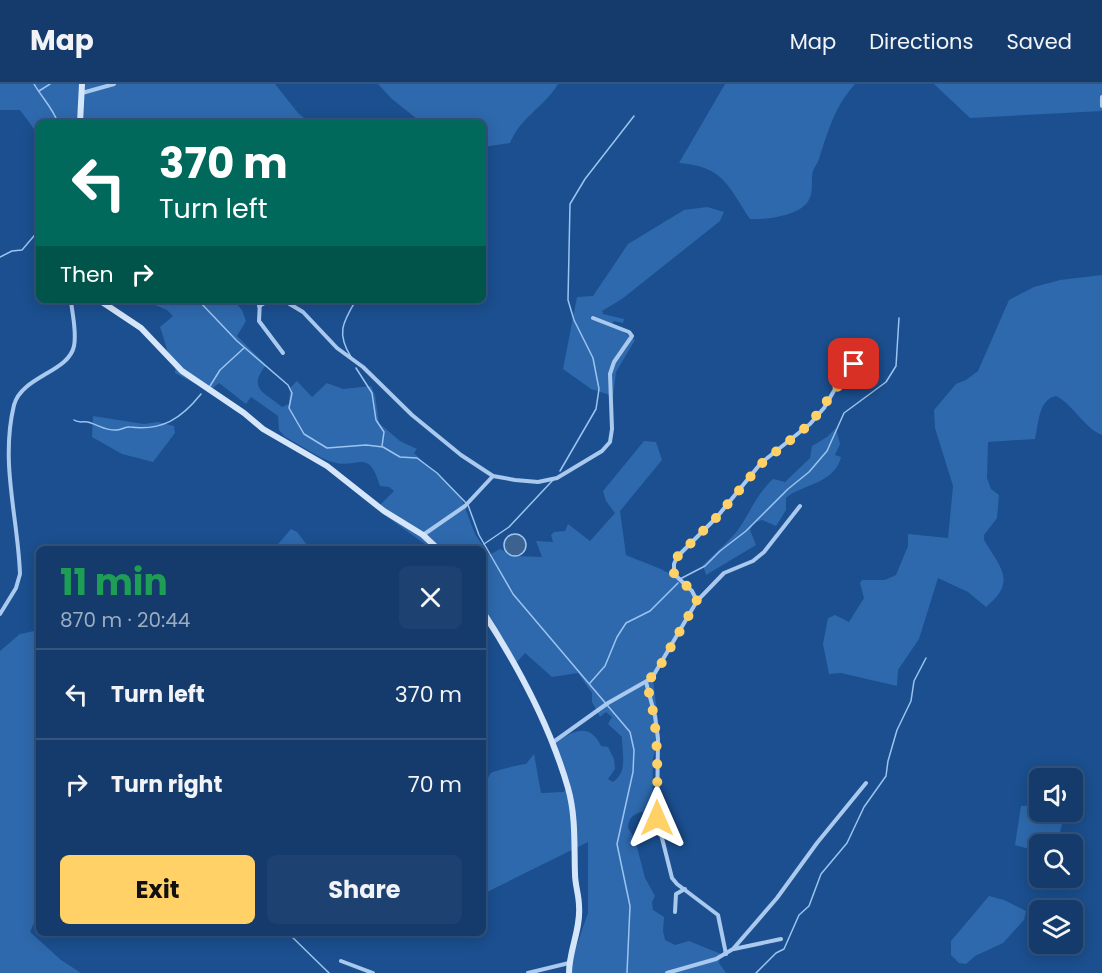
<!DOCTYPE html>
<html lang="en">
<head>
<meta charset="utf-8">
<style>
  :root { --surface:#143b6b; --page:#1d4271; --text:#f1f3f6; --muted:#9dadc1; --line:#33557e; --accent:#ffd166 }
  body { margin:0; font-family:Poppins,sans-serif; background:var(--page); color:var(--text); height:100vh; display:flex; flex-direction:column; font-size:22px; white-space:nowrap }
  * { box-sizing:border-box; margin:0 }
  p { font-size:20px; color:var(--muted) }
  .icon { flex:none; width:33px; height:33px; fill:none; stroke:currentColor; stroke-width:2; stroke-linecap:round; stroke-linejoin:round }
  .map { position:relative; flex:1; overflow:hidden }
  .details { position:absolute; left:36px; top:462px; width:450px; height:390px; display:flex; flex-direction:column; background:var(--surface); border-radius:9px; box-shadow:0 3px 15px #0003,0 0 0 2px var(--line) }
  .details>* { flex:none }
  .guide { position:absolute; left:36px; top:36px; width:450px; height:183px; border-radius:9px; box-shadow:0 3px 15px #0003,0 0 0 2px var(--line); background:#00695c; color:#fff; overflow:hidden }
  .tools { position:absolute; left:1029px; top:684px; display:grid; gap:12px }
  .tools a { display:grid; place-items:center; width:54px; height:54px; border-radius:9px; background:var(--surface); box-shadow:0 3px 15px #0003,0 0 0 2px var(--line); font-size:30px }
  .pin { position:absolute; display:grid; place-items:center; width:51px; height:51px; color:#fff; margin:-26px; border-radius:12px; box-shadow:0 3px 9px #0006 }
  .me { position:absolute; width:66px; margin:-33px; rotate:0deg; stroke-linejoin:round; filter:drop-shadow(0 0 4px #0008) }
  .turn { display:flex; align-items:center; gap:21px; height:126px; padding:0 24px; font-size:27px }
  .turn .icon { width:78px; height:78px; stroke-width:2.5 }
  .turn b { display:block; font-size:42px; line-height:51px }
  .then { display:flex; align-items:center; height:57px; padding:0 24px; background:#0003; gap:12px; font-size:22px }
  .round { display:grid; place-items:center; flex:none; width:63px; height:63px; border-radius:9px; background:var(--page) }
  .summary { display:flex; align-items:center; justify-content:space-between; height:102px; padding:0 24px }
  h1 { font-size:36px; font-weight:700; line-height:45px; color:#1e9e55 }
  .action { display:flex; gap:12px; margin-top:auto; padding:12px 24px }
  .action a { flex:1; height:69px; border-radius:9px; background:var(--accent); color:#111; font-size:24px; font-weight:700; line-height:69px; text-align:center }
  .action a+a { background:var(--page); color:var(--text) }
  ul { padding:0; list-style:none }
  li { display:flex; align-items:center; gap:18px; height:90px; padding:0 24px; border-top:2px solid var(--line) }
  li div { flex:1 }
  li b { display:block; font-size:22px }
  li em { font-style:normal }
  header { display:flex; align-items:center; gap:36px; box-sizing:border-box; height:84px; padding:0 30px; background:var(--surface); border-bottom:2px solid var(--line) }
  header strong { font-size:28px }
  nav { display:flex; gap:33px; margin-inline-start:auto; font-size:21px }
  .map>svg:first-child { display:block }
</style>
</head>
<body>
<header>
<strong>Map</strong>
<nav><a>Map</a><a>Directions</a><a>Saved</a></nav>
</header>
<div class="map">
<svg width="1102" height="889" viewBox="0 0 1102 889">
  <rect width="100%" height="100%" fill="#1b4f8f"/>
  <g fill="#2e69ad">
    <path d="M0 0H275L298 29 310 39H39V62L34 45 20 26H0Z"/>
    <path d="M378 0H558C543 25 522 31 510 59L483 63V39H422L392 15Z"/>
    <path d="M725 0H855C835 22 828 47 819 75 818 79 814 83 813 87 810 98 815 108 807 119 796 132 766 136 750 135 728 102 723 82 679 79Z"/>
    <path d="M934 0H1102V27L970 34Z"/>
    <path d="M707 123 724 128 720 137 622 215 602 227 603 230 624 235 623 239 614 237 612 240 635 256 616 288 613 312 591 305 563 285 577 213 593 212 628 160 684 126Z"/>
    <path d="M1102 191V351C1083 343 1074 321 1056 312 1038 316 1039 339 1035 355L988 358 987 394 991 405 999 411 997 434 984 451V456C1001 484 1017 498 986 523L968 508 938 494 919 555 898 586 897 602 841 589 829 590 823 560 828 534 835 531 849 538 864 514 860 499 862 496H885L896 491 908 462V450L948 454 953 402 935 344 934 326 956 300 966 296 978 287 1009 216 1034 203 1060 196Z"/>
    <path d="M143 216H233L242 226 246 237 237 252 266 281C246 306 267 309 282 323L289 320 290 304 297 297 312 313 327 299 343 305 371 302 375 311 379 339 400 357 417 365 414 369 461 413 475 450 489 471 500 465 514 472 542 473 536 457 553 458 551 451 554 448 565 447 568 440 590 457 615 429 606 417 603 407 644 357 656 358 662 376 620 427 626 471C650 482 683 488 694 516L674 561 653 596 660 651 653 674 652 727C639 728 629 729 628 744L635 755 645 794 655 812 652 818 653 826 664 833 663 847 665 856 675 861 689 857 721 870 719 879 726 889H567L588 829V758L483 810C483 788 478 702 491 689 493 687 522 680 526 680L534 670 541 709 564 708 566 703 550 662C568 651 588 634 601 662L608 663 614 675 615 685 608 695 613 698C628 688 622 670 622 653L608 640 612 633 606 628 600 633 592 618V609L578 589 552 593 525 569 517 578 483 532V465H432L380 428V421L394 407 389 403 380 402C368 362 358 386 332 378 316 373 300 360 285 353L279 346 278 332 251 313 246 320 219 299 209 307 175 289C177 278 170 275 167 266 165 259 163 251 160 243L173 232 167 226Z"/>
    <path d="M93 332 144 340 158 338 174 342 175 349 153 378 122 370 92 353Z"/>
    <path d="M836 344 840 360 835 371 841 373C834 401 801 400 786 414V426L776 442 762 436 754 439 750 446 756 461 706 491 703 481C714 470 731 456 740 443 751 426 758 409 773 395L785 398 810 374 812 362 827 353Z"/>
    <path d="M291 445 297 448 310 465H274Z"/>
    <path d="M39 546V828L30 848 61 876 81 889H0V567L20 550Z"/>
    <path d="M1039 721 1040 728H1068L1062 740 1057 760H1040L1039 768 1015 761 1021 722Z"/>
    <path d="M989 812 1004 816 1026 827 1024 836 1003 859 975 872 966 880 959 879 951 871V857Z"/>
  </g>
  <circle fill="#3c6290" stroke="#9cc4f0" stroke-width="1.5" cx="515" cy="461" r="11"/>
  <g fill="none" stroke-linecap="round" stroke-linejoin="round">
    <g stroke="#9cc4f0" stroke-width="1.5">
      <path d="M34 0C42 14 53 24 58 39"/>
      <path d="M39 7 50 0"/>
      <path d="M0 173 12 167 22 166 39 146"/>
      <path d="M198 216 237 257 288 301 292 309 289 324 304 350 327 364 366 361 383 363 400 373 417 374 437 389 468 421 479 451 513 510 630 648 634 666 633 688 617 760 630 822 627 889"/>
      <path d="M351 273C336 249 343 238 356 216"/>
      <path d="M356 284 372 309 376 336 384 348 382 362"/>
      <path d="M210 302 220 286 244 264"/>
      <path d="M74 336C80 340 84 336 91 339 100 342 107 347 117 346 122 346 126 342 130 343 162 347 181 335 201 310"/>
      <path d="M560 387 596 325 599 305 593 274 574 236 568 216 570 120 585 95 634 32"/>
      <path d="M484 460 509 443 553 396"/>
      <path d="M680 495 705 482 720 467 746 447 788 405 809 388 827 367 844 329 886 298 896 282 899 234"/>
      <path d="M590 599 605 582 617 553 626 539 650 527 678 499"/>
      <path d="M288 849 329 889"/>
      <path d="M756 889 776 869 784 865 799 831 809 822 821 790 847 759 864 723 886 692 888 677 897 646 911 617 914 597 926 574"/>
    </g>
    <g stroke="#a9c9ee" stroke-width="4">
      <path d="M82 9 114 0"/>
      <path d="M1102 13V22"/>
      <path d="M260 216 259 237 283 269"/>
      <path d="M283 216 303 228 337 264 363 283 412 331 461 371 493 392 515 396 538 398 557 394 602 367 610 358 612 345 610 290 614 278 632 252 629 248 593 234"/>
      <path d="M259 222 270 216"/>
      <path d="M423 451 465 422 493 392"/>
      <path d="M697 517 724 489 753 477 764 468 800 422"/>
      <path d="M0 530 16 504 20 490C18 433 0 379 14 321 22 292 69 288 74 262 77 247 72 230 71 216"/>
      <path d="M646 598 655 632 658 655 657 734 672 794 677 800 718 831 726 870"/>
      <path d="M552 659 608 619 652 594 697 517 692 507 674 490V480L677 473 717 433 761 379 810 340 824 324 849 281H859L869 288"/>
      <path d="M640 742 657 715"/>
      <path d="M675 828 676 810 685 805"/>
      <path d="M734 865 781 855"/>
      <path d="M341 877 373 889"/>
      <path d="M528 889 569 879"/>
      <path d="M667 889 716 875 733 865 777 814 817 759 866 699"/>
    </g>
    <g stroke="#d6e6fa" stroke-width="6">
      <path d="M80 39 82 0"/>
      <path d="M99 216 141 244 182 287 244 329 263 345 327 382 384 427 423 451 438 465"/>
      <path d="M483 528C518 582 550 641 568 704 576 732 574 762 575 790 575 801 579 811 579 822 581 845 569 866 569 889"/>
    </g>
  </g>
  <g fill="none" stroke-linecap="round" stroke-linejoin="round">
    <path stroke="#ffd166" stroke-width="10" stroke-dasharray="0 18" d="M657 734C657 688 660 643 646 598L656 589 697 517 692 507 674 490V480L677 473 717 433 761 380 810 340 838 302 844 286 854 280"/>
  </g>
</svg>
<div class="tools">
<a><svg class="icon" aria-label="sound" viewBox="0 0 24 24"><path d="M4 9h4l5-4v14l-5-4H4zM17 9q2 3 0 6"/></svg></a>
<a><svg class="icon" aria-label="search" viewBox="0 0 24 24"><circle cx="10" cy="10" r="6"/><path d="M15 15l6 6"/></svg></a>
<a><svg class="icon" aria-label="layers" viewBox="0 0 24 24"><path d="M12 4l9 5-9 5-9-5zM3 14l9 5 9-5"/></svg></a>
</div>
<div class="pin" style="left:854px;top:280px;background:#d93025"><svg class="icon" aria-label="arrive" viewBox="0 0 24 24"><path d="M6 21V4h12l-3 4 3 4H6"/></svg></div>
<svg class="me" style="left:657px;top:734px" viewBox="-20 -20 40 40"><path d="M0-17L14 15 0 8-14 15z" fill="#ffd166" stroke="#fff" stroke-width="4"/></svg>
<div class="guide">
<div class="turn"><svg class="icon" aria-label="left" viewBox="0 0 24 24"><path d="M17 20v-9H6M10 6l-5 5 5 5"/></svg><div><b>370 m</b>Turn left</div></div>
<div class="then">Then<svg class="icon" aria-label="right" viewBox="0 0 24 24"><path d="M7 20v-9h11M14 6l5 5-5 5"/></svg></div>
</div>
<section class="details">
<div class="summary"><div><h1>11 min</h1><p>870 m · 20:44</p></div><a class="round"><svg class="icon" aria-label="close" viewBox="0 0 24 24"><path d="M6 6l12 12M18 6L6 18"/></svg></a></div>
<ul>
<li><svg class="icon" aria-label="left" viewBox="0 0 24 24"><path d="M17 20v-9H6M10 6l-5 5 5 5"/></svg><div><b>Turn left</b></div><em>370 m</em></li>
<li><svg class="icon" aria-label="right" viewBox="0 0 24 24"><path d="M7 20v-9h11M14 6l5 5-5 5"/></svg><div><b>Turn right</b></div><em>70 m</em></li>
</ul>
<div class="action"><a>Exit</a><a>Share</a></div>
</section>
</div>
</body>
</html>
